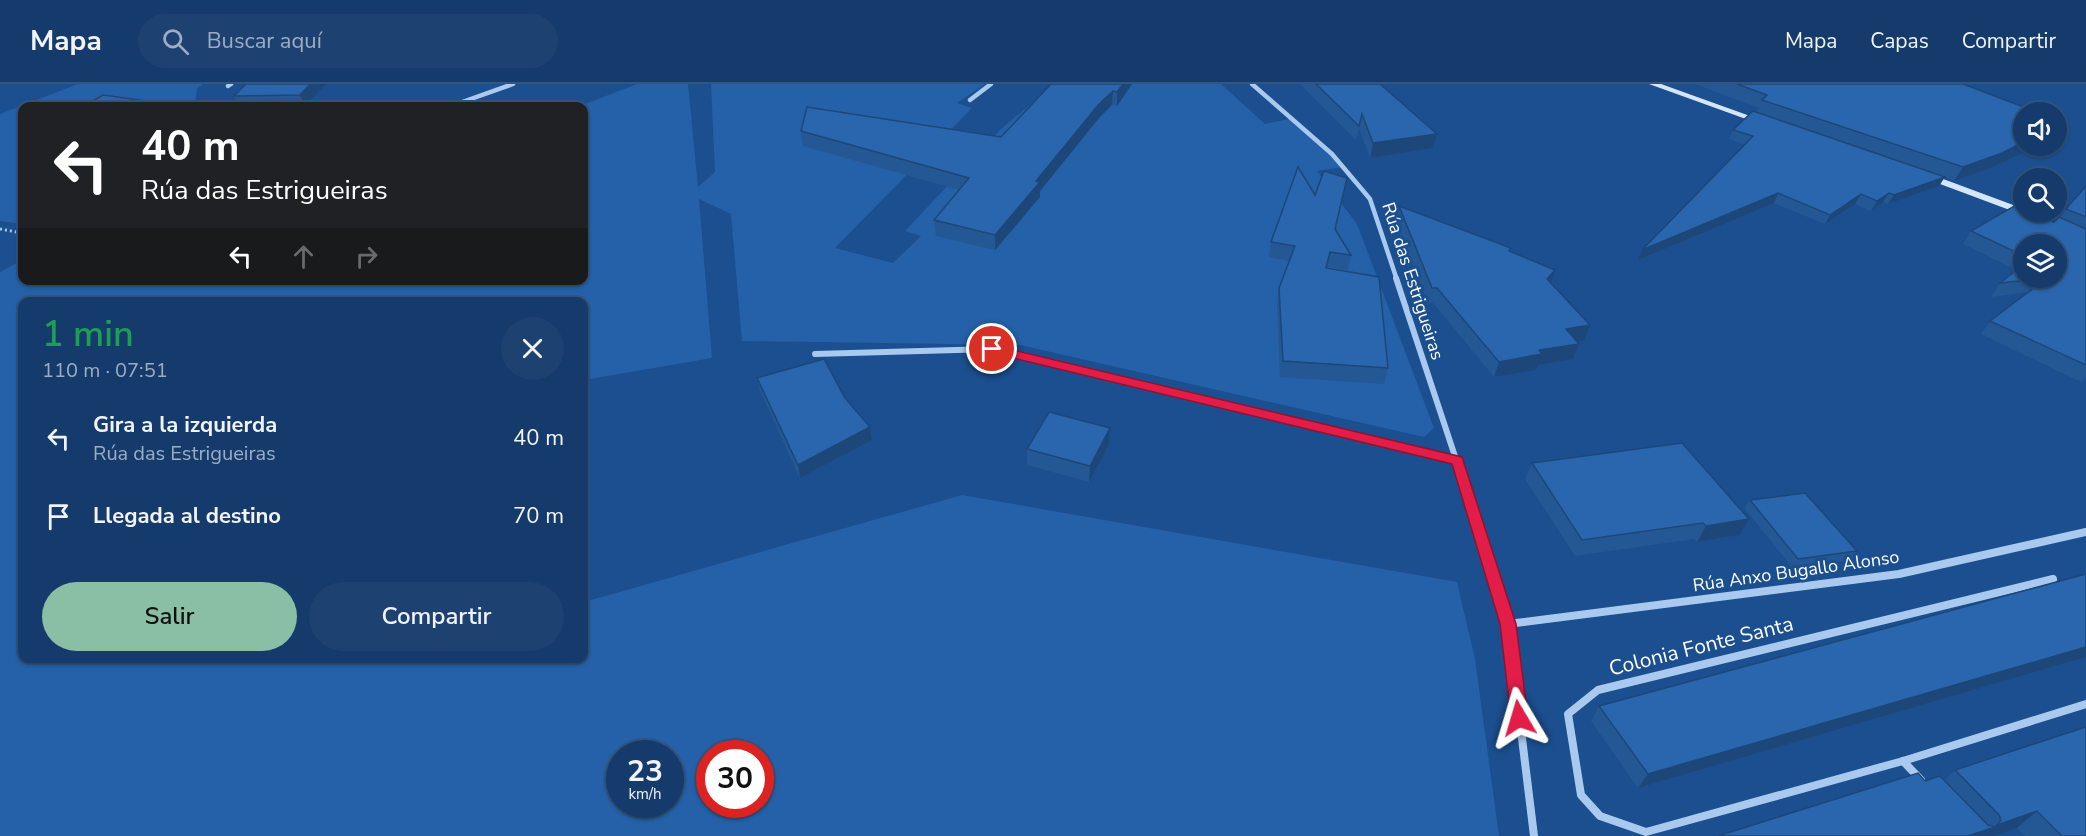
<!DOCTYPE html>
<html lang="es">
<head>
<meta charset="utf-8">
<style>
  :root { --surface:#143b6b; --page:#1d4271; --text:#f1f3f6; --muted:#9dadc1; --line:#33557e; --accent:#8abfa5 }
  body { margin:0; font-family:"Nunito Sans",sans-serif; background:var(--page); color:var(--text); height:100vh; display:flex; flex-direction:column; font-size:22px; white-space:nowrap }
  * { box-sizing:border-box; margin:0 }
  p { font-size:20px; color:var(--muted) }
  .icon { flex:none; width:33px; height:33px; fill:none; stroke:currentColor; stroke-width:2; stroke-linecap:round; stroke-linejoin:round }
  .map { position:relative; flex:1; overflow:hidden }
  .drawer { position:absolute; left:18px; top:213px; width:570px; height:366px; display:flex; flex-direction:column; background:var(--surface); border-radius:12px; box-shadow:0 2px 4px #0004,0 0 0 2px var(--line) }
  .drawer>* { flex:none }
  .banner { position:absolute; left:18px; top:18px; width:570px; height:183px; border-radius:12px; box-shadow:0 2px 4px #0004,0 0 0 2px var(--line); background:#202124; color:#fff; overflow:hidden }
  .buttons { position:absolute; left:2013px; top:18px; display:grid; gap:12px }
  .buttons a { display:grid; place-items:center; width:54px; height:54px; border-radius:50%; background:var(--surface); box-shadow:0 2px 4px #0004,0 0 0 2px var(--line); font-size:30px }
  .speed { position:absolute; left:606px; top:656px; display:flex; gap:12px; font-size:30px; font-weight:700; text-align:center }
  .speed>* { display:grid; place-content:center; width:78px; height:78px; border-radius:50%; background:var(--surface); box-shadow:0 2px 4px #0004,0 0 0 2px var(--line); line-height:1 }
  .speed small { font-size:15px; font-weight:400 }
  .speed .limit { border:9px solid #d22; background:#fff; color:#111 }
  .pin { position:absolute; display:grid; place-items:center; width:51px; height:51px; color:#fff; margin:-26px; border:3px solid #fff; border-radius:50%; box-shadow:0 2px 6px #0007 }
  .me { position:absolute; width:66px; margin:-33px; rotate:353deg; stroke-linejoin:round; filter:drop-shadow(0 0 4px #0008) }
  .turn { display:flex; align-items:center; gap:21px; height:126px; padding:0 24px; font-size:27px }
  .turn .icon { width:78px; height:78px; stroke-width:2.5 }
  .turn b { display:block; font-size:42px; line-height:51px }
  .lanes { display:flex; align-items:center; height:57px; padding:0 24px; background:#0003; justify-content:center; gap:30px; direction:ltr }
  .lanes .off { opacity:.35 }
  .round { display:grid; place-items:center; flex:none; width:63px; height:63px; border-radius:32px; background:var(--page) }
  .overview { display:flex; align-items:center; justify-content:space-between; height:102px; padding:0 24px }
  h1 { font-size:36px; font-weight:600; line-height:45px; color:#1e9e55 }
  .cta { display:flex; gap:12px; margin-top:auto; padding:12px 24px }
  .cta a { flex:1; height:69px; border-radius:36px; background:var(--accent); color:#111; font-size:24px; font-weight:600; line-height:69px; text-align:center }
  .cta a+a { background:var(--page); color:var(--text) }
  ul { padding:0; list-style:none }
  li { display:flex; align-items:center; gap:18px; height:78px; padding:0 24px }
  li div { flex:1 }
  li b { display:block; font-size:22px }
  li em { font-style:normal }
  header { display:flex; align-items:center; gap:36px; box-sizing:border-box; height:84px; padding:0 30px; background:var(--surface); border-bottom:2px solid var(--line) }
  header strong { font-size:28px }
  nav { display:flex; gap:33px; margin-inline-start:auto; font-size:21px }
  .search { width:420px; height:54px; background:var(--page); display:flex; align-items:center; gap:15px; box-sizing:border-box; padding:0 21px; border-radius:33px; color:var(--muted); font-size:22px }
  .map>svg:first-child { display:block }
</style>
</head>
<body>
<header>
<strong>Mapa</strong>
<div class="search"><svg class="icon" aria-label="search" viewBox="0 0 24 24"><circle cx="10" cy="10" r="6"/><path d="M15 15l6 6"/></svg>Buscar aquí</div>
<nav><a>Mapa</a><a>Capas</a><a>Compartir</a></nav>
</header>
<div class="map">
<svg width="2086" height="752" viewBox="0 0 2086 752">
  <rect width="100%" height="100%" fill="#1b4f8f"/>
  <g fill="#2461a8" fill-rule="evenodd">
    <path d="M78 0H203L197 4 195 22H22V140L0 137V30Z"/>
    <path d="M637 0H688L698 103 715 88 711 0H985L957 19 972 24 835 164 893 179 921 152 905 147 1001 45 1055 0H1221L1265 40 1293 34 1343 83 1317 87 1357 140 1434 344 1424 353 1020 261 742 257 731 130 699 115 712 274 584 296V218H22V574H584V518L962 411 1457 498 1475 575 1499 752H0V188L22 176V196H584V22H580ZM620 669H670V720H620ZM710 669H760V720H710Z"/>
  </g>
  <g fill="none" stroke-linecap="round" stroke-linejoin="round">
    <path stroke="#a9c9ee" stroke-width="3" stroke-dasharray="2 3" stroke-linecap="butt" d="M0 145 22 149"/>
    <g stroke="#a9c9ee" stroke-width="4.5">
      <path d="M1252 0 1332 70 1370 115 1397 196"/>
      <path d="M228 2 231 0"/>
      <path d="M970 16 991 0"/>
      <path d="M451 22 513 0"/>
    </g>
    <g stroke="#a9c9ee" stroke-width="6">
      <path d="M1396 194 1478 442"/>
      <path d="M815 270 992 265 1457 376"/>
    </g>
    <g stroke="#a9c9ee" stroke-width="8">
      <path d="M1477 441 1508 540 1534 752"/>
      <path d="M2053 495 1598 606 1568 630 1581 711 1600 732 1646 748 1903 677 2086 620"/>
      <path d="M1508 540 1899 490 2086 448"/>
      <path d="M1903 677 1921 696"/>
    </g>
    <g fill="#d6e6fa" fill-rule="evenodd">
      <path d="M1649 0H1661L1764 37 1757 39Z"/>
      <path d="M1927 89 2024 125V128L2031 129 2029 131H2023L1924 94V90Z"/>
    </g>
  </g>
  <g fill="#245895" fill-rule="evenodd">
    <path d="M246 0H326L306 22H239L234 12Z"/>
    <path d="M1051 0H1132L1117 22 1112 21 1099 34 1040 107V113L995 166 936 152 934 136 959 106 803 62 801 47 1001 53Z"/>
    <path d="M1300 0H1380L1433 64 1370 74 1359 44 1356 56Z"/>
    <path d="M1695 0H1963L2024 62H2037L1993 83 1954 97 1944 93 1939 102 1888 120 1883 118 1871 127 1855 120 1825 140 1774 119 1638 176 1642 166 1745 61 1729 55 1733 46 1756 28 1759 24Z"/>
    <path d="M2086 102V294L2081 298 1981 250 1990 237 2028 208 1991 213 2000 199 2016 186 1963 160 1971 147 2054 138 2060 133 2066 125ZM2024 160 2056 194H2024Z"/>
    <path d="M1399 122 1555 186 1551 199 1584 257 1577 258 1579 260 1573 275 1538 281 1536 286 1494 293 1433 219H1428L1395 137Z"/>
    <path d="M1336 145 1351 171 1348 186 1327 183V184L1388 284 1384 300 1280 293 1277 220 1279 204 1290 177 1269 173 1271 158Z"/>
    <path d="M757 294 845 314 870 343 872 356 800 394 760 307Z"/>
    <path d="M1109 360 1089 398 1027 381V365Z"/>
    <path d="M1532 379 1739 451 1697 458 1694 455 1575 472 1525 395Z"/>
    <path d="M1750 416 1857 467 1851 476 1792 483 1744 424Z"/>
    <path d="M2086 490V573L1638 704 1591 637 1599 622Z"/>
    <path d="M1955 686 2086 752H2025L2017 744 1994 752 1944 697Z"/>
  </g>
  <g fill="#1d4779">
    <path d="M310 0H326L305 22 300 11Z"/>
    <path d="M1123 0H1132L1117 22V8Z"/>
    <path d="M1113 7 1112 21 1099 34 1040 107V113L995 166V151L1036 97 1099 20Z"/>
    <path d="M1437 50 1433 64 1370 74 1373 59Z"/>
    <path d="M2024 58V62H2037L1993 83 1954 97 1963 83Z"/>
    <path d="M1945 93 1939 102 1888 120 1894 111Z"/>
    <path d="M1778 109 1774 119 1638 176 1642 166Z"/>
    <path d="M1889 109 1883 118 1871 127 1877 117Z"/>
    <path d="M1861 110 1855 120 1825 140 1830 131Z"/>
    <path d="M1555 186 1550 202 1547 195Z"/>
    <path d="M1590 241 1584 257 1560 261 1566 245Z"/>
    <path d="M1579 260 1573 275 1538 281 1536 286 1494 293 1499 278 1539 266Z"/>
    <path d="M870 343 872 356 800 394 798 381Z"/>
    <path d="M1110 344 1109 360 1089 398 1090 382Z"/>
    <path d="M1749 435 1739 451 1697 458 1706 442Z"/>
    <path d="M2086 563V573L1638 704 1648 690Z"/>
    <path d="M2037 727 2017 744 1994 752H1968Z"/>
  </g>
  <g fill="#2a66ad" stroke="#1d4779" stroke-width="1.5">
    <path d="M246 0H310L300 11 234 12Z"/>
    <path d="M1051 0H1123L1117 8 1113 7 1099 20 1036 97 1040 98 995 151 934 136 969 94 801 47 807 23 1001 53Z"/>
    <path d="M1316 0H1380L1437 50 1373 59 1362 30 1359 42Z"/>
    <path d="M1737 0H1963L2037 28H2024V58L2002 69 1963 83 1762 16 1767 11Z"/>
    <path d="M103 11 167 20 163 22H84Z"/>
    <path d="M1753 27 1945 93 1894 111 1889 109 1877 117 1861 110 1830 131 1778 109 1642 166 1753 52 1733 46Z"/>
    <path d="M1298 83 1315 111 1324 87 1347 94 1335 145 1351 171 1330 168 1326 184 1379 193 1388 284 1283 277 1279 204 1295 162 1271 158Z"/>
    <path d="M2086 102V133L2066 125Z"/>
    <path d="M2016 121 2024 125V128H2030L2054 138 2059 133 2086 145V281L1990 237 2047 194 2000 199 2024 180V194H2056V160H2024V172L1971 147Z"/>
    <path d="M1399 122 1511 164 1509 167 1555 186 1547 195 1590 241 1566 245 1579 260 1539 266 1542 270 1499 278 1437 204H1432Z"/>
    <path d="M824 275 845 314 870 343 798 381 757 294Z"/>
    <path d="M1049 328 1110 344 1090 382 1027 365Z"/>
    <path d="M1682 359 1749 435 1706 442 1703 439 1582 456 1532 379Z"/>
    <path d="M1805 409 1857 467 1798 475 1750 416Z"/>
    <path d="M2086 490V563L1648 690 1599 622Z"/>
    <path d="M2086 643V752H2062L2037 727 1997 741 2001 736 1999 731 1955 686Z"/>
    <path d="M1918 689 1925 697 1940 692 1988 741 1995 743 1968 752H1718Z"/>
  </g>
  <path fill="#e11d48" stroke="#92132f" stroke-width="1.5" d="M992 261 1462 373 1516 540 1528 634 1525 639 1519 641 1513 639 1511 634 1500 540 1452 380 988 268V262Z"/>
  <g text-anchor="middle" stroke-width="6" stroke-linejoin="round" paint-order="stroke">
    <g font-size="18" fill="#fff" stroke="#1b4f8f">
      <text transform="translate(1413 197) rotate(72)" y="6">Rúa das Estrigueiras</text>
      <text transform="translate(1796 487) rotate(-8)" y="6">Rúa Anxo Bugallo Alonso</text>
    </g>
    <g font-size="21" fill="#fff" stroke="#1b4f8f">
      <text transform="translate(1701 562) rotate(-14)" y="7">Colonia Fonte Santa</text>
    </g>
  </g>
</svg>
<div class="buttons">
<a><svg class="icon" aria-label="sound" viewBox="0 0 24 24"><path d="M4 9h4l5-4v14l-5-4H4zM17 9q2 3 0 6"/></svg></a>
<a><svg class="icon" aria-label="search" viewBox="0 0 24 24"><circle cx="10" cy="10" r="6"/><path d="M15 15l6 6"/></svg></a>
<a><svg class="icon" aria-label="layers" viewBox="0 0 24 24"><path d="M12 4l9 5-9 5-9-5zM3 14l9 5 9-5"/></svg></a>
</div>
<div class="speed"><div>23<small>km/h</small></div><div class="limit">30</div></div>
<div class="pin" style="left:992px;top:265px;background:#d93025"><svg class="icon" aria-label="arrive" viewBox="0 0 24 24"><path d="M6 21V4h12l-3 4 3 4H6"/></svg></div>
<svg class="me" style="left:1519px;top:634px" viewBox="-20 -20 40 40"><path d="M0-17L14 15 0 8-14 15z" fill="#e11d48" stroke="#fff" stroke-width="4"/></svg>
<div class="banner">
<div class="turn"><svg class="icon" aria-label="left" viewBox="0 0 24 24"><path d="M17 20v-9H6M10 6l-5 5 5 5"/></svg><div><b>40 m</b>Rúa das Estrigueiras</div></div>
<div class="lanes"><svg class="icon" aria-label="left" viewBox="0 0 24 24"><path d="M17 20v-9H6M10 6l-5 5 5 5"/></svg><svg class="icon off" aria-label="ahead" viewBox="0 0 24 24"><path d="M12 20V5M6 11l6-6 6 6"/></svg><svg class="icon off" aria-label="right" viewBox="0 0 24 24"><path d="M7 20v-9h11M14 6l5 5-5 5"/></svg></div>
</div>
<section class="drawer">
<div class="overview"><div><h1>1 min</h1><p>110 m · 07:51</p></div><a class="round"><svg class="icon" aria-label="close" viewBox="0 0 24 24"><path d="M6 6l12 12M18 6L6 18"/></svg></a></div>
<ul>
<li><svg class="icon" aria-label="left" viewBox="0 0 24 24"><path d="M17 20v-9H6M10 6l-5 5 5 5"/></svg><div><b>Gira a la izquierda</b><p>Rúa das Estrigueiras</p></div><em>40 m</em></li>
<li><svg class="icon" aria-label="arrive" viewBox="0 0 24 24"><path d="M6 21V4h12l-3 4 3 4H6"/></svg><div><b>Llegada al destino</b></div><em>70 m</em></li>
</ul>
<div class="cta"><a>Salir</a><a>Compartir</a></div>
</section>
</div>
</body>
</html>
